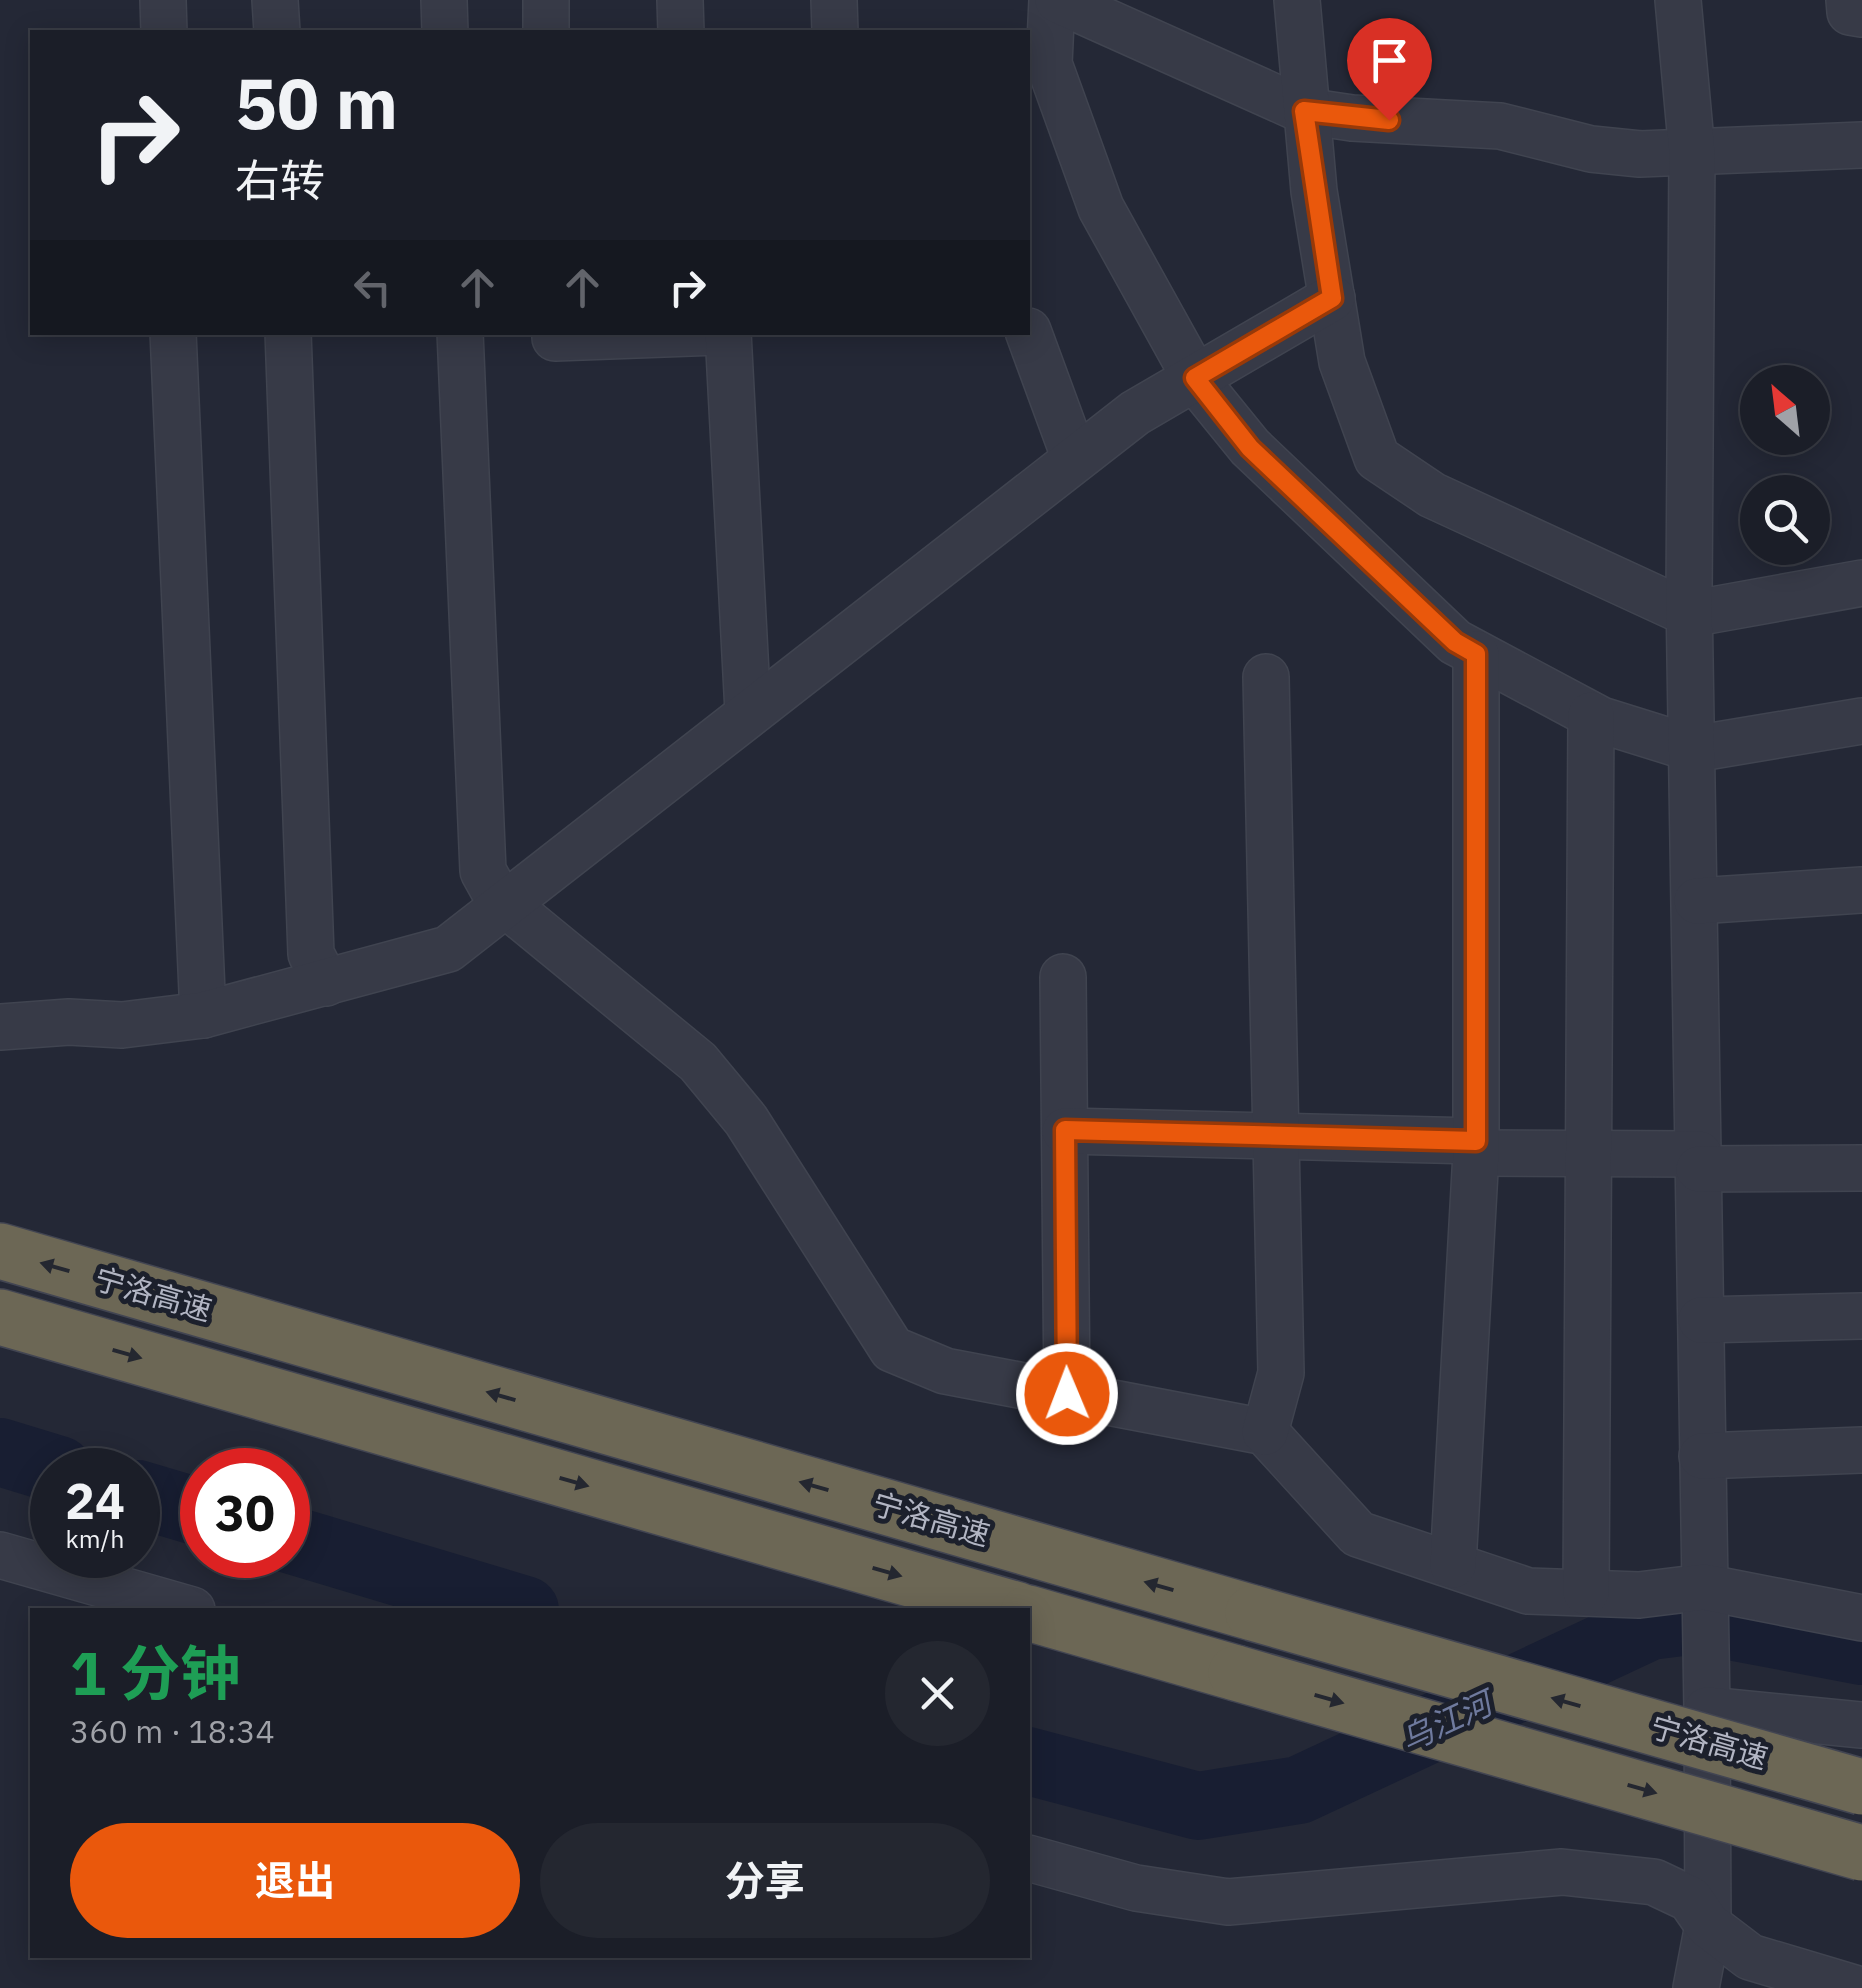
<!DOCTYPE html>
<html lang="zh">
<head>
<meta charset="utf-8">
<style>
  :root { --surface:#1b1e28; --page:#242730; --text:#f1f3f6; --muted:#a0a2a8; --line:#393c45; --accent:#ea580c }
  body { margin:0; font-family:"IBM Plex Sans","Noto Sans SC",sans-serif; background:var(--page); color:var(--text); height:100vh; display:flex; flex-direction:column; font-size:38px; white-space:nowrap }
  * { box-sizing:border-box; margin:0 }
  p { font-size:32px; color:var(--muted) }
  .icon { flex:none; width:55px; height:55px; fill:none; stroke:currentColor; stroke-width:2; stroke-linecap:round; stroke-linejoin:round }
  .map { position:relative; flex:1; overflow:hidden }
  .details { position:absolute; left:30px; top:1608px; width:1000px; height:350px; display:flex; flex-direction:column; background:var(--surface); border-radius:0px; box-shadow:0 5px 25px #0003,0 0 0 2px var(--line) }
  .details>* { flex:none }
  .hud { position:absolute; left:30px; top:30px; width:1000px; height:305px; border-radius:0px; box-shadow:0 5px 25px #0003,0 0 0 2px var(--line); background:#1b1e28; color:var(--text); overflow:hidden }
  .needle { width:65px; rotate:332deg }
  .buttons { position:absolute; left:1740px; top:365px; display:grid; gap:20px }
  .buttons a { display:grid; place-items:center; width:90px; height:90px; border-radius:50%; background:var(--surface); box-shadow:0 5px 25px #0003,0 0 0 2px var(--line); font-size:50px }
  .speed { position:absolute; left:30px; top:1448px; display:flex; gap:20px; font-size:50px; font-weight:700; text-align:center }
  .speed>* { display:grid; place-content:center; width:130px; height:130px; border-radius:50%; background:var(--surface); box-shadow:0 5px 25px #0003,0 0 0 2px var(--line); line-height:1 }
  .speed small { font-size:25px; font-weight:400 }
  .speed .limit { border:15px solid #d22; background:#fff; color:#111 }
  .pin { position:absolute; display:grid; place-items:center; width:85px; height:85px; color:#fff; margin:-102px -42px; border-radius:50% 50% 50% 0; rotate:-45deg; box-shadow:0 0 10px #0007 }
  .pin .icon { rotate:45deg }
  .me { position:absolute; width:110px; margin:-55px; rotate:359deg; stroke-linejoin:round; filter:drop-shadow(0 0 8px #0008) }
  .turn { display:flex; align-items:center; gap:35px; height:210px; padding:0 40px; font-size:45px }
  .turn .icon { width:130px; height:130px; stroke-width:2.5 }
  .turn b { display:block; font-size:70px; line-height:85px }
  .lanes { display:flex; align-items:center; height:95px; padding:0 40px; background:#0003; justify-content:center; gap:50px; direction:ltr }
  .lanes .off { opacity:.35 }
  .round { display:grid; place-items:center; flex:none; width:105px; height:105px; border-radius:52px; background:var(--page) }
  .summary { display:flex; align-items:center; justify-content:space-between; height:170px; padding:0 40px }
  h1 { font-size:60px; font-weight:700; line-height:75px; color:#1e9e55 }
  .cta { display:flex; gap:20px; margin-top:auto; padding:20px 40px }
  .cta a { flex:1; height:115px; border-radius:60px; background:var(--accent); color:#fff; font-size:40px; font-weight:700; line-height:115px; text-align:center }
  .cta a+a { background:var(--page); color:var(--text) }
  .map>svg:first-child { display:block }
</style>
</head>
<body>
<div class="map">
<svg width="1862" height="1988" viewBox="0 0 1862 1988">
  <rect width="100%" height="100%" fill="#242836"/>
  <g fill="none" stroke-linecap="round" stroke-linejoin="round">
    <g stroke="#181e32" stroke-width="68">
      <path d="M0 1452 59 1470"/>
      <path d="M138 1494 202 1513"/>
      <path d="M288 1539 525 1610"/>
      <path d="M1028 1761 1198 1806 1299 1790 1650 1626 1698 1620 1862 1651"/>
    </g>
    <defs>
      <g id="minor">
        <path d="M163 0 164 32"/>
        <path d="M275 0 277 32"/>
        <path d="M444 0 445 32"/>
        <path d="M546 0V32"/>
        <path d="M680 0 681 32"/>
        <path d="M834 0 835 32"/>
        <path d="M1052 0 1049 64 1101 208 1198 383 1250 447 1455 642 1601 720 1694 749 1862 721"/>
        <path d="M1058 0 1305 111 1352 118 1500 126 1591 149 1640 154 1862 145"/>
        <path d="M1297 0 1314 191 1342 362 1377 458 1432 495 1690 614 1862 583"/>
        <path d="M1678 0 1692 153 1689 597 1707 1710 1708 1925 1696 1988"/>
        <path d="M1849 0 1850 12 1862 14"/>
        <path d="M1028 331 1075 459"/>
        <path d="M173 332 203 1015"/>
        <path d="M288 332 311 954 326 983"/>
        <path d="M460 332 483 871 498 898 698 1062 746 1120 892 1349 945 1371 1265 1432 1358 1534 1528 1591 1639 1595 1704 1587 1862 1618"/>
        <path d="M555 332V338L718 332"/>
        <path d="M728 332 748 712"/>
        <path d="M1697 901 1862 890"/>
        <path d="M1063 977 1067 1395"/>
        <path d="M0 1027 69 1022 122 1025 203 1015 448 949 1135 413 1332 298"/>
        <path d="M1065 1131 1476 1141"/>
        <path d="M1476 1153 1699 1154"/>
        <path d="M1699 1169 1862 1168"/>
        <path d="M1701 1320 1862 1316"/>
        <path d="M1265 1432 1281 1373 1266 677"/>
        <path d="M1702 1456 1862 1450"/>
        <path d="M0 1555 192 1610"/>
        <path d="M1453 1565 1476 1153V654"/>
        <path d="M1586 1592 1591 715"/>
        <path d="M1707 1710 1862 1725"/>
        <path d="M1028 1858 1136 1888 1228 1902 1562 1872 1654 1882 1690 1899 1708 1925 1750 1957 1854 1988"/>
      </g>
      <g id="highway">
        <path d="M0 1251 1253 1613"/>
        <path d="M0 1317 1018 1610"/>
        <path d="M1028 1613 1236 1673"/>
      </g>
    </defs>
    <use href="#minor" stroke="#404450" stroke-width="48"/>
    <use href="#highway" stroke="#424552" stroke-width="58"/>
    <use href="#minor" stroke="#373a47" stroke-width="45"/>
    <use href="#highway" stroke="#6c6755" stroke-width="55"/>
    <defs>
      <g id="highway-bridge">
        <path d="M1253 1613 1862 1787"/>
        <path d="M1236 1673 1862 1853"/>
      </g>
    </defs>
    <use href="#highway-bridge" stroke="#424552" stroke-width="58" stroke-linecap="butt"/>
    <use href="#highway-bridge" stroke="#6c6755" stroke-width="55"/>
  </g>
  <defs><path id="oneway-solid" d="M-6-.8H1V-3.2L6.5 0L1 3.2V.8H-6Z" transform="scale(2.5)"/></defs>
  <g fill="#242730">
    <use href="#oneway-solid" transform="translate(55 1267) rotate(-164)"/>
    <use href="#oneway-solid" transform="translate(127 1354) rotate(16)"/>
    <use href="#oneway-solid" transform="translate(501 1396) rotate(-164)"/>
    <use href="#oneway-solid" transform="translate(574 1482) rotate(16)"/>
    <use href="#oneway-solid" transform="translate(814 1486) rotate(-164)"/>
    <use href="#oneway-solid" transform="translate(887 1572) rotate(16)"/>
    <use href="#oneway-solid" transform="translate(1159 1586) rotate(-164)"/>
    <use href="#oneway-solid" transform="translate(1329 1699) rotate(16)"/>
    <use href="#oneway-solid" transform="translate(1566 1702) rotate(-164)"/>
    <use href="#oneway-solid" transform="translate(1642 1789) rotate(16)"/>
  </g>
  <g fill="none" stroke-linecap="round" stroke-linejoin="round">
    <defs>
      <path id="route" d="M1067 1394 1065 1130 1476 1141V654L1455 642 1250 448 1195 378 1332 298 1304 111 1389 120"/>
    </defs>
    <use href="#route" stroke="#983908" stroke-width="25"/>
    <use href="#route" stroke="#ea580c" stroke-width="18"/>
  </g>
  <g text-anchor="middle" stroke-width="10" stroke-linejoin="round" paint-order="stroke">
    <g font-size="30" fill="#b2b5c3" stroke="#1c202c">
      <text transform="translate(153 1295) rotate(16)" y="10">宁洛高速</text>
      <text transform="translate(931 1520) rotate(16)" y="10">宁洛高速</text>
      <text transform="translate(1709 1743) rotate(16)" y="10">宁洛高速</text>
    </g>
    <g font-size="32" font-style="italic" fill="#6f7a9e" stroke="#1c202c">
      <text transform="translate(1446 1722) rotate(-25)" y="11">乌江河</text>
    </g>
  </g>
</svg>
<div class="buttons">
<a><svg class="needle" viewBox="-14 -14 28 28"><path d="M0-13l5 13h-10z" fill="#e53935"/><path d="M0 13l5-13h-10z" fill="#a0a2a8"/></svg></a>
<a><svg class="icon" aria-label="search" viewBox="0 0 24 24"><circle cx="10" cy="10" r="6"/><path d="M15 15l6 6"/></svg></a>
</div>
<div class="speed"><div>24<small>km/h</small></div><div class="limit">30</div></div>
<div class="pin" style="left:1389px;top:120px;background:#d93025"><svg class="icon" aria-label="arrive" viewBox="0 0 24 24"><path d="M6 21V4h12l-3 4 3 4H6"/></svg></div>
<svg class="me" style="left:1067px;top:1394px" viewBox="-20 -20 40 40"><circle r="17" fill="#ea580c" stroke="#fff" stroke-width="3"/><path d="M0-11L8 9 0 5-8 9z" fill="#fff"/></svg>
<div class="hud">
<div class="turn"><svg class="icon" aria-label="right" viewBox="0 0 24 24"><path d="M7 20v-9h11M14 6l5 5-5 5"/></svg><div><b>50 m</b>右转</div></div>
<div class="lanes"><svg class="icon off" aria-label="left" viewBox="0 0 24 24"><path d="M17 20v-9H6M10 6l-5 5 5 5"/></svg><svg class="icon off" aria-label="ahead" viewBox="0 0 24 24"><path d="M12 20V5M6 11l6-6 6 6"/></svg><svg class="icon off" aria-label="ahead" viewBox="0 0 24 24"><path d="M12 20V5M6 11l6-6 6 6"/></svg><svg class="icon" aria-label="right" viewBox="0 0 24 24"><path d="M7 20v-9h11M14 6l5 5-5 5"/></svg></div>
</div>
<section class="details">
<div class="summary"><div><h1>1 分钟</h1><p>360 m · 18:34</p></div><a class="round"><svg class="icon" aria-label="close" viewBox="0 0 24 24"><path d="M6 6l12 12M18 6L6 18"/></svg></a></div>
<div class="cta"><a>退出</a><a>分享</a></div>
</section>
</div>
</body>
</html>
